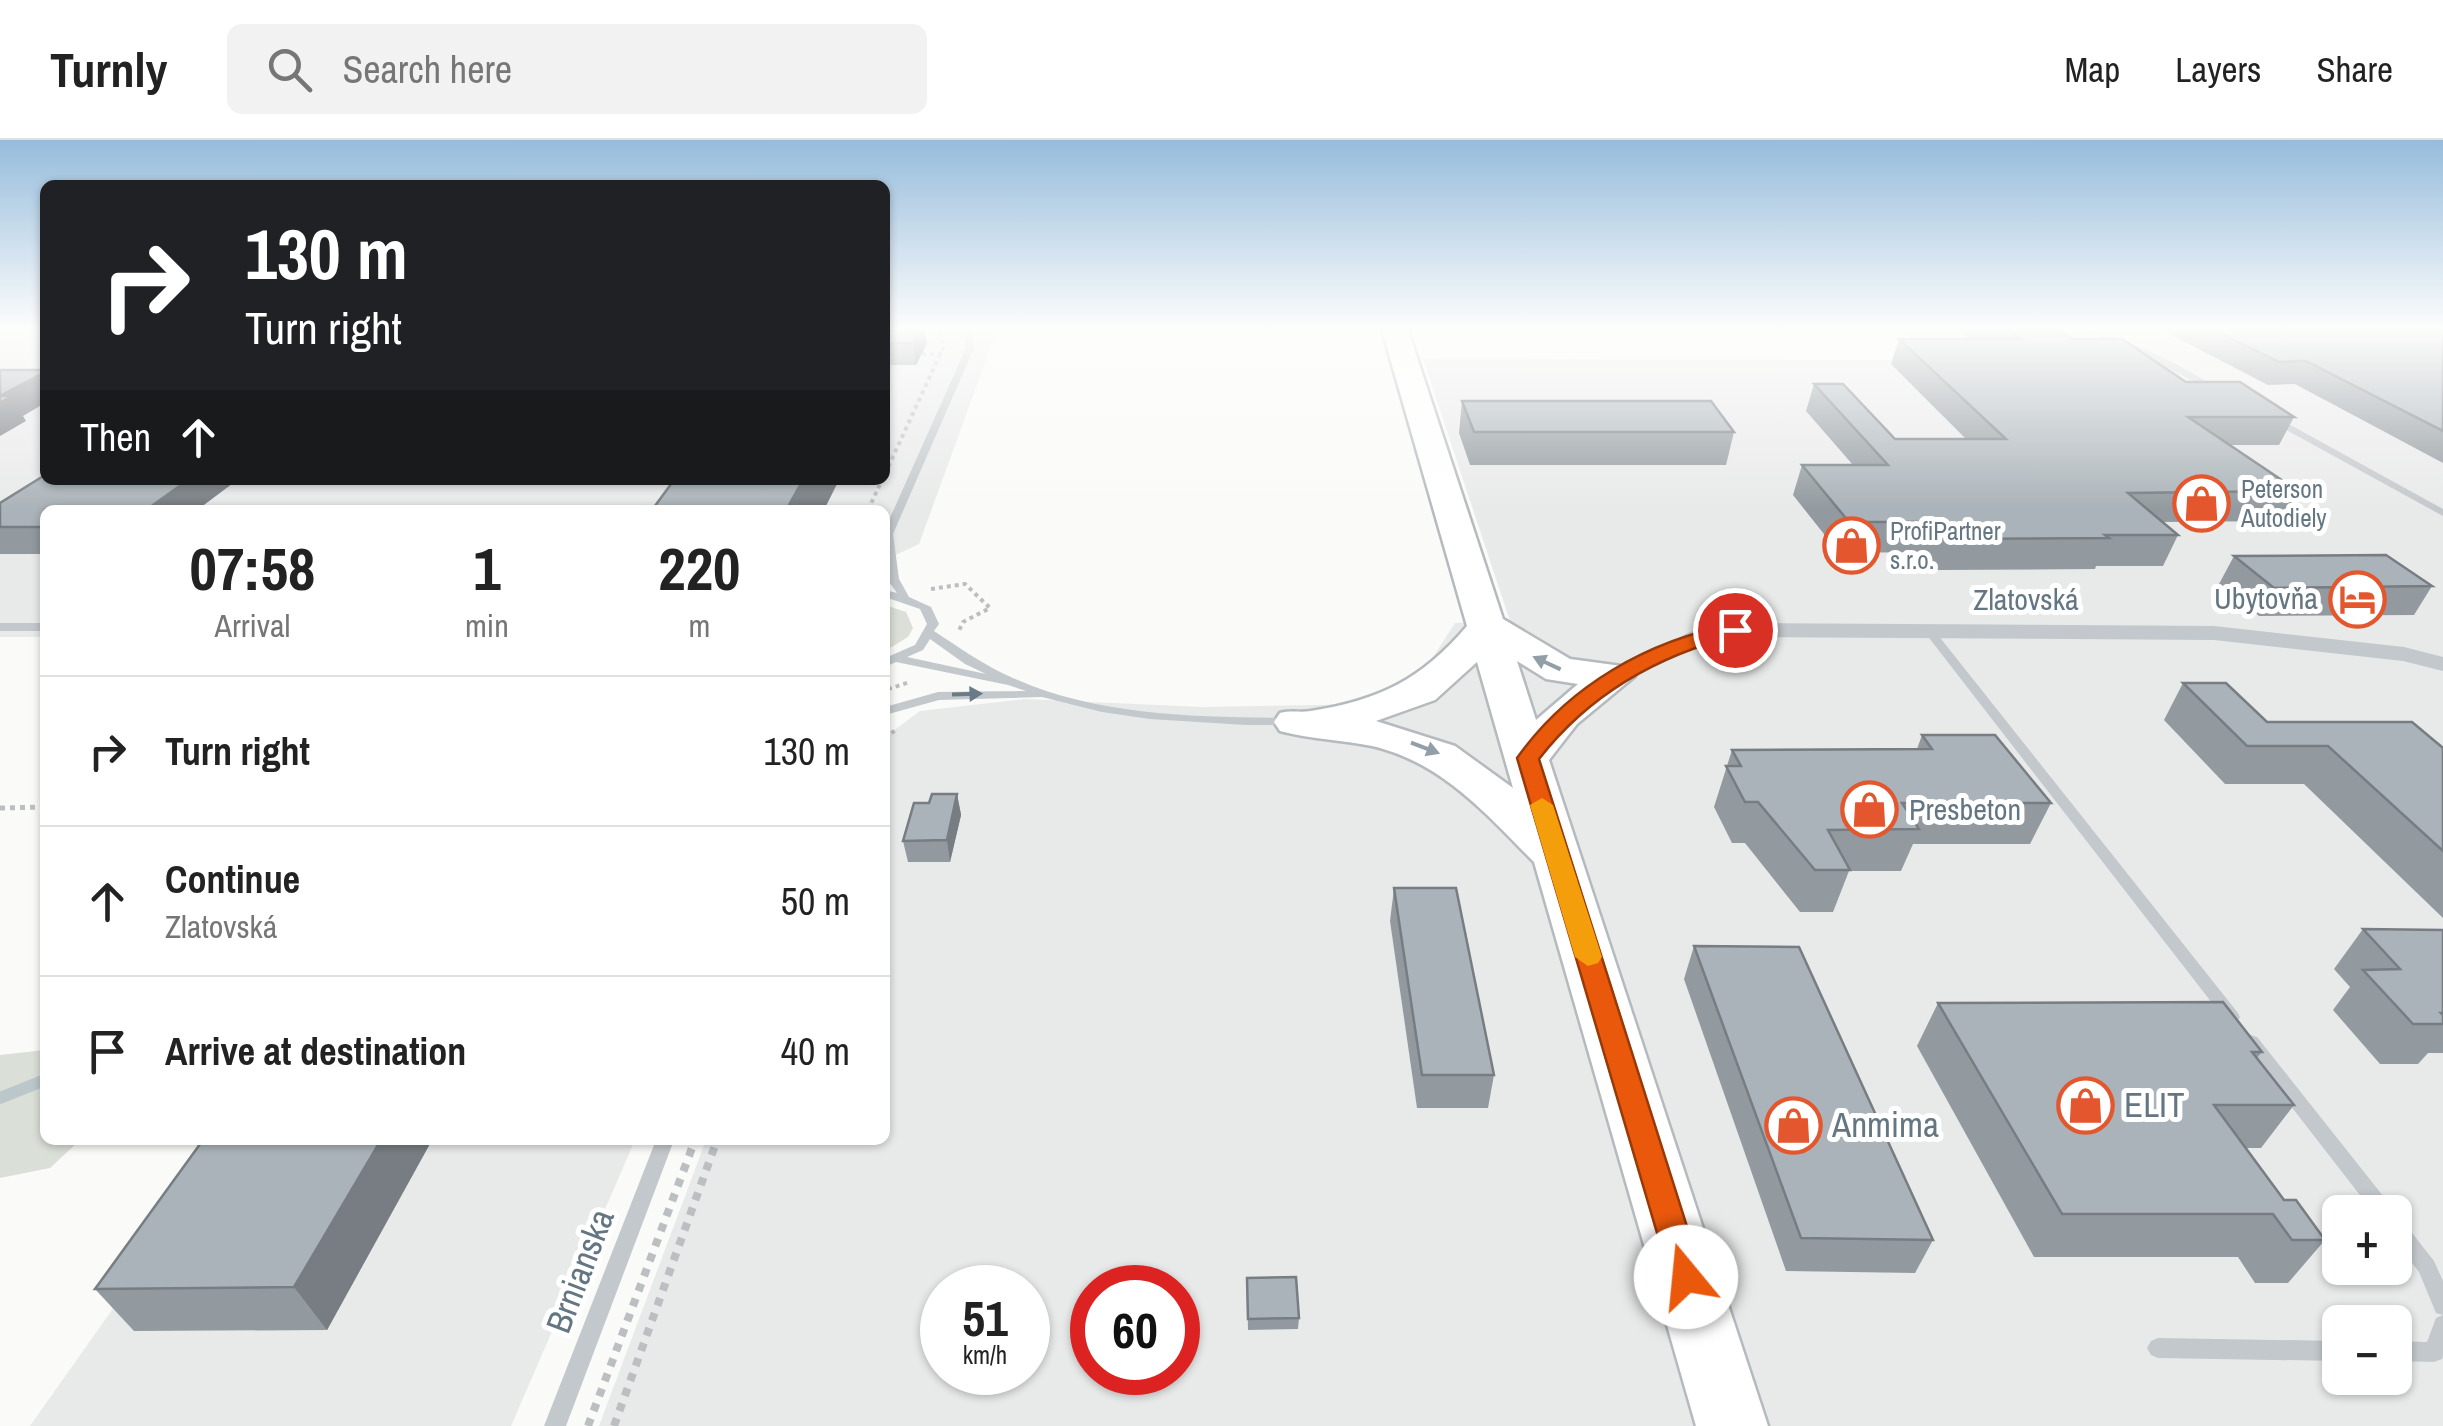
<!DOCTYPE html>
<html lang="en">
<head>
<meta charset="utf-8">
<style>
  :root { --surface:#fff; --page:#f2f2f2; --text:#222; --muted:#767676; --line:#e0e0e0 }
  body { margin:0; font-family:"Archivo Narrow",sans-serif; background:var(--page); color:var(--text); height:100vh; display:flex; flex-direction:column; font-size:38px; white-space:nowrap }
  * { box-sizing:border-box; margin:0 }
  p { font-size:32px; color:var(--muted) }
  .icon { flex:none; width:55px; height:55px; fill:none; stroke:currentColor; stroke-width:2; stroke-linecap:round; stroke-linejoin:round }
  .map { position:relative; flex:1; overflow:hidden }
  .panel { position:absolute; left:40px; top:365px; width:850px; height:640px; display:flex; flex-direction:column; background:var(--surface); border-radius:15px; box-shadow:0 2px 8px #0004 }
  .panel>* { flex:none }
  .guide { position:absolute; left:40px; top:40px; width:850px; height:305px; border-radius:15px; box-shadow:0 2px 8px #0004; background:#202124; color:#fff; overflow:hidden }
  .tools { position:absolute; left:2322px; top:1055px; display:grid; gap:20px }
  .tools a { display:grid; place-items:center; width:90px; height:90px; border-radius:15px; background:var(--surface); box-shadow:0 2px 8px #0004; font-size:50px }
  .speed { position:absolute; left:920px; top:1125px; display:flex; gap:20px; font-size:50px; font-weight:700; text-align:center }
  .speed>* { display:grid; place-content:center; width:130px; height:130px; border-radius:50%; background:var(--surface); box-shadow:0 2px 8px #0004; line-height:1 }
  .speed small { font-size:25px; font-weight:400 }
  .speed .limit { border:15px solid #d22; background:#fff; color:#111 }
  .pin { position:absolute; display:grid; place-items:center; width:85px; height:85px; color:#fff; margin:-42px; border:5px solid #fff; border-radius:50%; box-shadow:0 2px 10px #0007 }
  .me { position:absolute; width:110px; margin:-55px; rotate:343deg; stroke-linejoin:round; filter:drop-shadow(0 0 8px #0008) }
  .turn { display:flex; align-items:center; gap:35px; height:210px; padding:0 40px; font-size:45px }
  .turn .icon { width:130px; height:130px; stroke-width:2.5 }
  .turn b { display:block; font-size:70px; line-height:85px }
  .then { display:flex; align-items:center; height:95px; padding:0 40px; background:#0003; gap:20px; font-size:38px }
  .eta { display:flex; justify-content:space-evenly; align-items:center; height:170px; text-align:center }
  .eta b { font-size:60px; font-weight:800; line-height:70px }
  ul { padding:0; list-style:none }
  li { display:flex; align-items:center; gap:30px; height:150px; padding:0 40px; border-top:2px solid var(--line) }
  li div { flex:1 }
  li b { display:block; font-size:38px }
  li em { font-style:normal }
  header { display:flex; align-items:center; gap:60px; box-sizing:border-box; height:140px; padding:0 50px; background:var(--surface); border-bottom:2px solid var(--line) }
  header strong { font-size:48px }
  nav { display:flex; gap:55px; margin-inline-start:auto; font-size:35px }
  .search { width:700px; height:90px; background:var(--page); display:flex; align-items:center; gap:25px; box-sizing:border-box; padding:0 35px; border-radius:15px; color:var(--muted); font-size:38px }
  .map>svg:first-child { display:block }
</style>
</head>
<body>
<header>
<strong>Turnly</strong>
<div class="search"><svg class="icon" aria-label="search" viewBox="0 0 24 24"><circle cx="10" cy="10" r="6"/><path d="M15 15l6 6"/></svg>Search here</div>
<nav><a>Map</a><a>Layers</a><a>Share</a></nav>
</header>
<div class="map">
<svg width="2443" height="1286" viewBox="0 0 2443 1286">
  <rect width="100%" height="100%" fill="#fafaf8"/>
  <g fill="#e8e9e9" fill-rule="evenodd">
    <path d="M0 190H45V340H885V190H997L919 404 885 420V370H45V497H0Z"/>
    <path d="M1895 190H2443V1286H599L706 1000H885V597L920 571 1025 559 1202 567 1376 564 1419 539 1455 483 1510 481 1423 219 1935 220ZM2340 1072H2395V1128H2340ZM942 1148H1028V1232H942ZM1092 1148H1178V1232H1092ZM2340 1182H2395V1238H2340Z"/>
    <path d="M232 1000H635L511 1286H30Z"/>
  </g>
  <g fill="#dadfd7">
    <path d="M885 465 906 472 913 488 908 497 885 511Z"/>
    <path d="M45 910V1000H80L50 1028 0 1038V915Z"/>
  </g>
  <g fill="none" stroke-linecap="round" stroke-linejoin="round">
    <path stroke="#bbc7cb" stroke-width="12" d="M0 958 45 940"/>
    <defs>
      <path id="primary" d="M1382 190H1408L1503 479 1570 519 1629 527 1635 536 1577 584 1549 620 1768 1286H1696L1534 722C1486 674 1442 622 1372 606 1342 600 1310 599 1280 591L1274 582 1280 573C1291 570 1301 573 1311 571 1379 560 1421 540 1467 486ZM1517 521 1546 539 1578 544 1536 580ZM1477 522 1513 648 1455 606 1376 581 1435 560Z"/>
    </defs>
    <use href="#primary" stroke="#b5babe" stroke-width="5"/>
    <g stroke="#bbbfc2" stroke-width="4" stroke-dasharray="4 4" stroke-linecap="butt">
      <path d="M922 214H944"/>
      <path d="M885 334 944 206 938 190"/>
      <path d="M868 370 882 340"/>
      <path d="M931 449 965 444 990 468 963 482 958 493"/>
      <path d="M888 549 910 542"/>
      <path d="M885 598 897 589"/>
    </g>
    <path stroke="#bbbfc2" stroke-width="5" stroke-dasharray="5 5" stroke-linecap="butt" d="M0 668 45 667"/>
    <g stroke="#bbbfc2" stroke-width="8" stroke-dasharray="8 8" stroke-linecap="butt">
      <path d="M588 1286 695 1000"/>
      <path d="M614 1286 717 1000"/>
    </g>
    <g fill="#c3c8cc" fill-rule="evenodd">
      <path d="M963 190H971L974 208 893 394 899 439 909 457 931 467 939 484 934 491C960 508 985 526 1013 538 1099 577 1200 577 1292 578L1297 579 1298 582 1297 585H1246L1150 579 1102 572 1042 557 939 560 885 575V567L938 552 1026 551 1008 545 896 522 885 527V518L915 505 927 484 920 469 885 457V450L897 453 887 439 885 389 966 208ZM930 499 965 524 986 534 907 517 923 510Z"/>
      <path d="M2083 190C2113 190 2197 233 2222 251L2215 253 2147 217Z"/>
      <path d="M2270 277H2276L2443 369V376L2270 281Z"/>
      <rect x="0" y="483" width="45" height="8"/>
      <path d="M1930 488 1934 490 2238 873 2240 877 2238 881 2232 883 2226 881 1926 494 1924 492Z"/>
      <path d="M2251 895 2257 897 2391 1066 2393 1072H2373L2245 907 2242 902 2245 897Z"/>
      <path d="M656 1000H674L566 1286H544Z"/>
      <path d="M2395 1077 2402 1080 2434 1121 2443 1141V1216L2442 1219 2434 1222 2395 1221V1201L2427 1202 2436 1178 2443 1175 2436 1173 2419 1132 2395 1101Z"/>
      <path d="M2158 1198 2340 1201V1221L2158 1218 2151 1215 2147 1208 2151 1201Z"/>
    </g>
    <path fill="#c3c8cc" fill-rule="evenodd" d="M1735 483 2214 486 2404 507 2443 517V531L2403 521 2214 500 1735 497 1705 503 1624 541H1606L1603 536 1690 492Z"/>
    <use href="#primary" fill="#fff" fill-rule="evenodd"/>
  </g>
  <g fill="#929a9f">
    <path d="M885 190H925L927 203 916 225H885Z"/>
    <path d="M1957 190H2057L2073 199 2186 242 2294 277 2279 305H2230L2298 351 2282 381 2162 382 2178 395 2163 426H2096L2095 429 1937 430 1921 412 1839 413 1793 355 1802 325H1853L1806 271 1814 244 1895 299H1966L1891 224 1899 199H1970Z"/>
    <path d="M2162 190H2443V323L2295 244 2268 245Z"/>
    <path d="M1462 261 1734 292 1726 325H1470L1459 293Z"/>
    <path d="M45 340H237L197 370H45V414H0V363Z"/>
    <path d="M2234 416 2432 446 2414 475 2259 476 2219 444Z"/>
    <path d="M2183 543 2267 582 2443 608V778L2304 644H2225L2164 580Z"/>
    <path d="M1922 595 2051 663 2030 704H1913L1901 731H1849L1833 772H1800L1745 703H1732L1714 667 1732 610 1917 609Z"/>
    <path d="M957 654 961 675 950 722H908L903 701 929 663Z"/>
    <path d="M1394 748 1494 935 1488 968H1417L1390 781Z"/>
    <path d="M2363 789 2443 790V913H2428L2418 924H2380L2333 870 2350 847 2334 829Z"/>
    <path d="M1694 806 1933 1100 1915 1133 1786 1131 1684 839Z"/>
    <path d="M1938 863 2262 912 2257 918 2294 965 2261 1008H2246L2284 1060 2325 1100 2288 1143H2255L2238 1117H2034L1917 906Z"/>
    <path d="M203 1000H432L327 1190 134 1191 95 1149Z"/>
    <path d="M1247 1138 1299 1178 1298 1189 1248 1190Z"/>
  </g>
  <g fill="#777d82">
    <path d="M919 190H925L927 203 916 225 913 203Z"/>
    <path d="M45 232V263L23 276 26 281 0 296V256Z"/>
    <path d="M188 340H237L197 370H146Z"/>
    <path d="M803 340H839L824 370H786Z"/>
    <path d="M957 654 961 675 950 722 947 700Z"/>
    <path d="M381 1000H432L327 1190 294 1147Z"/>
  </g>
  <g fill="#aab3b9" stroke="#777d82" stroke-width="2.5">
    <path d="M885 190H919L913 203H885Z"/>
    <path d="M2007 190H2057L2073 199H2122L2186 242H2240L2294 277H2188L2298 351 2128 353 2178 395H2105L2109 398 1948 399 1932 382H1849L1802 325H1888L1814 244H1843L1895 299H2006L1899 199H2021Z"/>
    <path d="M2214 190H2443V291L2306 221 2279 222Z"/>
    <path d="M0 230H45V232L0 256H12L0 263Z"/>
    <path d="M1462 261H1711L1734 292H1474Z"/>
    <path d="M45 335V340H188L146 370H45V387H0V363Z"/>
    <path d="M674 340H803L786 370H652Z"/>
    <path d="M2386 415 2432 446 2274 448 2234 416Z"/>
    <path d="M2183 543H2226L2267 582H2412L2443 608V711L2328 606H2247Z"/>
    <path d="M1922 595H1995L2051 663H1902L1919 689 1828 690 1850 730H1815L1758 662H1745L1726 626H1741L1732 610 1932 609Z"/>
    <path d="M932 654H957L947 700 903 701 914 663H929Z"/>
    <path d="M1394 748H1456L1494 935H1422Z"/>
    <path d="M2363 789 2443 790V873H2441L2443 875V884H2413L2363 830 2400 829Z"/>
    <path d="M1694 806 1799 807 1933 1100 1801 1098Z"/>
    <path d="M2223 862 2262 912H2252L2294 965H2214L2284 1060H2296L2325 1100H2292L2273 1074H2062L1938 863Z"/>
    <path d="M203 1000H381L294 1147 95 1149Z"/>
    <path d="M1296 1137 1299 1178 1248 1179 1247 1138Z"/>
  </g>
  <defs><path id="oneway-solid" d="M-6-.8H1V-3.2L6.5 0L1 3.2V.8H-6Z" transform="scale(2.5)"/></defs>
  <g fill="#939fa8">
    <use href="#oneway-solid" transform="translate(1547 523) rotate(-155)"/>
    <use href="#oneway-solid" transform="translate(1425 608) rotate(21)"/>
  </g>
  <use fill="#6a7a87" href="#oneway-solid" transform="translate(967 554) rotate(-2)"/>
  <linearGradient id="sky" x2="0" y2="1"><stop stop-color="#96bcdc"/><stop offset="0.51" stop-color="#fdfdfc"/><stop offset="1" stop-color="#fdfdfc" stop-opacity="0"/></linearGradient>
  <rect width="2443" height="370" fill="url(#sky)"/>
  <path fill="#ea580c" stroke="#983908" stroke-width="2.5" d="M1735 484 1742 486V494C1660 514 1591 552 1539 619L1703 1137 1698 1148 1686 1152 1675 1148 1670 1137 1517 618C1568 546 1648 500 1735 484Z"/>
  <path fill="#f59e0b" d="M1542 658 1553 665 1602 817 1598 823 1588 826 1575 817 1530 665Z"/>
  <defs>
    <symbol id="shop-ring" viewBox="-11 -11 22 22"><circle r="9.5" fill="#fff" stroke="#e4572e" stroke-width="1.5"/><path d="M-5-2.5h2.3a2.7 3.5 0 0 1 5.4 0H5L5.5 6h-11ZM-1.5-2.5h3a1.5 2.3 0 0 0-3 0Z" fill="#e4572e"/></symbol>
    <symbol id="hotel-ring" viewBox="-11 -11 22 22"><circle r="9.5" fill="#fff" stroke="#e4572e" stroke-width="1.5"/><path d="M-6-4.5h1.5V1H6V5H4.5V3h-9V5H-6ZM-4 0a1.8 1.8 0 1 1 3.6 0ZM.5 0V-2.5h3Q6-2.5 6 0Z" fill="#e4572e"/></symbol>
  </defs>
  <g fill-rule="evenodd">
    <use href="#shop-ring" x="2170" y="332" width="63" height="63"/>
    <use href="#shop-ring" x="1820" y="374" width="63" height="63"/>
    <use href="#hotel-ring" x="2326" y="428" width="63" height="63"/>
    <use href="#shop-ring" x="1838" y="638" width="63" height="63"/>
    <use href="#shop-ring" x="2054" y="934" width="63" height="63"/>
    <use href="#shop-ring" x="1762" y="954" width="63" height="63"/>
  </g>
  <g text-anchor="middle" stroke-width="10" stroke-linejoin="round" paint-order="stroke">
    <g font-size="25" fill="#657683" stroke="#fff" text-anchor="start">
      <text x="2241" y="358">Peterson<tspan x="2241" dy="29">Autodiely</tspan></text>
      <text x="1890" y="400">ProfiPartner<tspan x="1890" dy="29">s.r.o.</tspan></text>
    </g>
    <g font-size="30" fill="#657683" stroke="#fff" text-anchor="end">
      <text x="2318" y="469">Ubytovňa</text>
      <text x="1909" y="680" text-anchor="start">Presbeton</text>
    </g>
    <g font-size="30" fill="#657683" stroke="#fff">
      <text x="2026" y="470">Zlatovská</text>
    </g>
    <g font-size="35" fill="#657683" stroke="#fff" text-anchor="start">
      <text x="2124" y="977">ELIT</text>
      <text x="1832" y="997">Anmima</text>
    </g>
    <g font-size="35" fill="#657683" stroke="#fff">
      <text transform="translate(580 1131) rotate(-69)" y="12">Brnianska</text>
    </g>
  </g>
</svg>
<div class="tools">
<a>+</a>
<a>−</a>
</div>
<div class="speed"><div>51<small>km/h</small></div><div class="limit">60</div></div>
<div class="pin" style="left:1735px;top:490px;background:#d93025"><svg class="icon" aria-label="arrive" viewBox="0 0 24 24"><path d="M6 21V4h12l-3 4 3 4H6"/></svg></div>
<svg class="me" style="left:1686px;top:1137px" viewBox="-20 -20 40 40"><circle r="19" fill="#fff"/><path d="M0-13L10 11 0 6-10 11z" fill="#ea580c"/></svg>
<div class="guide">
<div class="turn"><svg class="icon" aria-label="right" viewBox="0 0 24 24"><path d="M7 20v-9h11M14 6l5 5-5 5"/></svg><div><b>130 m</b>Turn right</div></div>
<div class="then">Then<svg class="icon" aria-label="ahead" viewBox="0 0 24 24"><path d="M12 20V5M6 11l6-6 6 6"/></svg></div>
</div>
<section class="panel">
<div class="eta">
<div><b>07:58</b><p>Arrival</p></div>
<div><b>1</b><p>min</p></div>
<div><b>220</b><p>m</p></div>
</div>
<ul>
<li><svg class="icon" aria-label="right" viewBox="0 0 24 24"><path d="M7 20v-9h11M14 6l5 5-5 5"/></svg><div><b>Turn right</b></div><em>130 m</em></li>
<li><svg class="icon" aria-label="ahead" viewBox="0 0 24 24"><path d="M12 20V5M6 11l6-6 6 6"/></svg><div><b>Continue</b><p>Zlatovská</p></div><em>50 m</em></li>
<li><svg class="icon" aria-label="arrive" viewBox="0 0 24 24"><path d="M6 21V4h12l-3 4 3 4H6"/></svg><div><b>Arrive at destination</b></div><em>40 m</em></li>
</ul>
</section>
</div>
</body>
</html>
